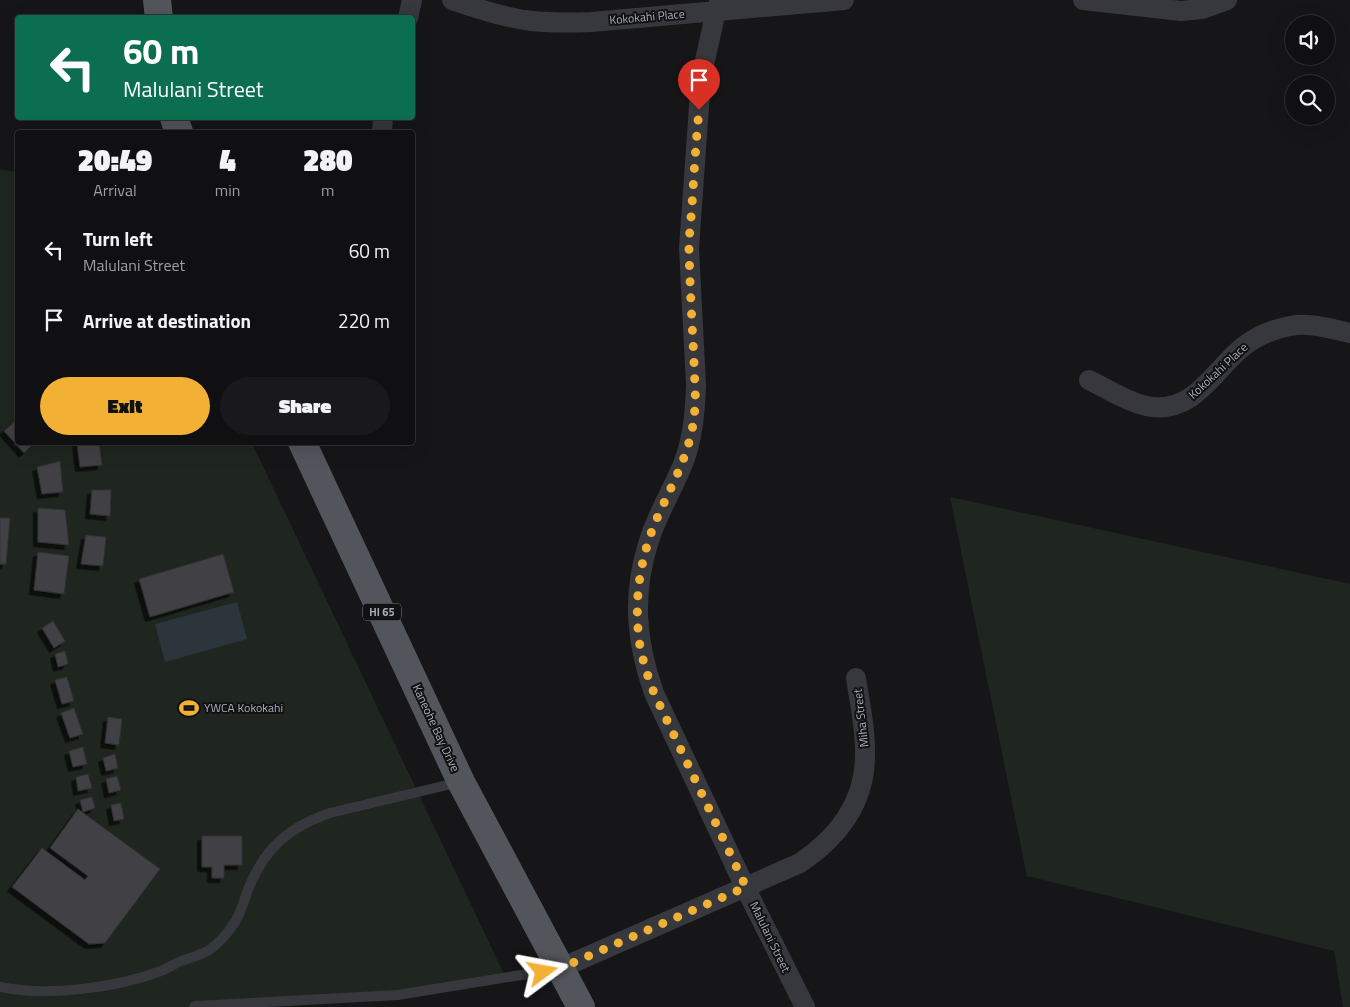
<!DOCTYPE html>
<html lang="en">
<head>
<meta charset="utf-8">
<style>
  :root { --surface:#101012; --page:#19191b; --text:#f1f3f6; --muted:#9c9d9f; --line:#303032; --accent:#f2b134 }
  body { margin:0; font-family:"Titillium Web",sans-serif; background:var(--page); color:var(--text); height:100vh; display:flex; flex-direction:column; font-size:19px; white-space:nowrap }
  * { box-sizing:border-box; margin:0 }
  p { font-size:16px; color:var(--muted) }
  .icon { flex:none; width:28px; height:28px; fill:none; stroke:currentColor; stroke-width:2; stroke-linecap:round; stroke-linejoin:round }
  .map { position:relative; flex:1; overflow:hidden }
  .drawer { position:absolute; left:15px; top:130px; width:400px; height:315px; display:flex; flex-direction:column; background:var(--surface); border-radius:5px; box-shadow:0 5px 20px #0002,0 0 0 1px var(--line) }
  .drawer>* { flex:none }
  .hud { position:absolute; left:15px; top:15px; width:400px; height:105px; border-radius:5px; box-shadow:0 5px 20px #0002,0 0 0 1px var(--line); background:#0b6e4f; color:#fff; overflow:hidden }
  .buttons { position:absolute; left:1285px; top:15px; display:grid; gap:10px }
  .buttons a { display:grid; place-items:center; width:50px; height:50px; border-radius:50%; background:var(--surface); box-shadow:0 5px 20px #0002,0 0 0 1px var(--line); font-size:25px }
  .pin { position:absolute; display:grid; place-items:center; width:42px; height:42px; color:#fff; margin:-51px -21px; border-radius:50% 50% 50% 0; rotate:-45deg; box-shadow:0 0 5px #0007 }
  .pin .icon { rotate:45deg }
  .me { position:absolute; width:55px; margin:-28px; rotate:77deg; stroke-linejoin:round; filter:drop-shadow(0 0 4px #0008) }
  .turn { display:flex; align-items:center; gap:18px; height:105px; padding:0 25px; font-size:22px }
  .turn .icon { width:65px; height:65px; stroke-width:2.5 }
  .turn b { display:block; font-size:35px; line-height:42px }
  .eta { display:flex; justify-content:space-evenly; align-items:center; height:85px; text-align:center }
  .eta b { font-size:30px; font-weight:800; line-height:35px }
  .primary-button { display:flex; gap:10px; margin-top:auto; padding:10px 25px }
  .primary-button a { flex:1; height:58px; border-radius:30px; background:var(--accent); color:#111; font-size:20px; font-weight:800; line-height:58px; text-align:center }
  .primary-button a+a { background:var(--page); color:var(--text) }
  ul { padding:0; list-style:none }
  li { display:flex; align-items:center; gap:15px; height:70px; padding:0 25px }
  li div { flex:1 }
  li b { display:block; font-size:19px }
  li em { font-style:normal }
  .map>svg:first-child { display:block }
</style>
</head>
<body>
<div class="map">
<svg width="1350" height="1007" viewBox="0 0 1350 1007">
  <defs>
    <filter id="shadow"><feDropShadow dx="-4.5" dy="4.5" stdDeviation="0" flood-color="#0009"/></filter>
  </defs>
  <rect width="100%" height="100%" fill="#161618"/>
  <g fill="#1e261f">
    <path d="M0 169 17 172 18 442 252 443 504 974 358 998 254 1007H0Z"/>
    <path d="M950 497 1350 584V1007H1343L1334 951 1027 876Z"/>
  </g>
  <path fill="#2c353c" d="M237 602 247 639 165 662 155 624Z"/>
  <g fill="#404145" stroke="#303034" filter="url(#shadow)">
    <path d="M18 419V442H35L24 453 4 431Z"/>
    <path d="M77 442H99L102 465 80 467Z"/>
    <path d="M60 461 63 492 42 494 37 467Z"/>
    <path d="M92 490H111L110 516 90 514Z"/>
    <path d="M38 508 65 510 69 545 38 542Z"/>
    <path d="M0 518H10L6 564H0Z"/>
    <path d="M86 535 106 537 103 566 81 564Z"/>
    <path d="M38 552 69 556 64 594 34 590Z"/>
    <path d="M223 554 234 592 150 617 139 579Z"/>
    <path d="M53 621 65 641 54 648 42 628Z"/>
    <path d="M65 651 68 664 58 667 55 654Z"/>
    <path d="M67 677 74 701 62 704 55 680Z"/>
    <path d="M74 708 83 734 70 738 61 713Z"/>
    <path d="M108 717 122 719 119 745 105 743Z"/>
    <path d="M83 747 87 764 73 767 69 751Z"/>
    <path d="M115 754 118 768 106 771 103 758Z"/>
    <path d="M88 774 92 788 78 791 76 777Z"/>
    <path d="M117 776 121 790 109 793 106 779Z"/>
    <path d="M92 797 95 808 83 812 80 800Z"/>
    <path d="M121 803 124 819 114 821 111 805Z"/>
    <path d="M78 809 160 869 105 943 89 944 12 887 42 848 85 880 88 876 50 848Z"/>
    <path d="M202 836H242V865H224V878H212V867H202Z"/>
  </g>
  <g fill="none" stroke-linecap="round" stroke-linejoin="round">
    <g stroke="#37383d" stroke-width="10">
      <path d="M0 987C46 997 116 988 161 971 168 968 174 964 181 961 190 958 201 955 209 950 218 944 227 934 233 925 241 914 244 900 249 887 266 847 289 827 330 813L460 782"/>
      <path d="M194 1007 195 1006 398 995 558 969"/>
    </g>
    <g stroke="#37383d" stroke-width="20">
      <path d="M452 0C475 8 499 16 524 20 546 23 568 23 591 22L844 0"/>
      <path d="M720 0 716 11 701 78 689 248 696 385C695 412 693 438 683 464 672 491 656 516 648 544 632 596 636 642 654 693L745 887 805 1007"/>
      <path d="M1083 0 1181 11 1202 9 1227 0"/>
      <path d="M408 18 412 0"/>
      <path d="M382 132 383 118"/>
      <path d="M1089 380C1107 389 1133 405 1152 407 1196 412 1215 368 1244 346 1257 336 1274 329 1290 326 1311 322 1330 329 1350 333"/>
      <path d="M561 968 800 863C837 838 864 805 865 758 866 731 860 704 856 678"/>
    </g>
    <g stroke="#53555c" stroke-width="28">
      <path d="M157 0 159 18"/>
      <path d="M174 118 179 132"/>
      <path d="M302 442 461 782 581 1007"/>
    </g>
  </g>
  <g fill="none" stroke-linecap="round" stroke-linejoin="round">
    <path stroke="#f2b134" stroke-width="9" stroke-dasharray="0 16.2" d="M543 972 561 968 746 887 654 693C648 677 643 662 640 646 633 602 640 556 658 516 675 478 693 448 695 406 696 390 694 375 694 360 692 324 690 287 689 250 689 235 691 220 692 205 694 173 696 142 699 110"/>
  </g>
  <defs>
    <symbol id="stadium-bare" viewBox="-9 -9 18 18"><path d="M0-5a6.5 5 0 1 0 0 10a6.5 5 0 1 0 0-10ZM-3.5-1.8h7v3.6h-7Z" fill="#f2b134" stroke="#111113" stroke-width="2.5" paint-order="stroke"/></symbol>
  </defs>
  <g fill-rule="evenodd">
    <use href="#stadium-bare" x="175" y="694" width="28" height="28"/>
  </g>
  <g text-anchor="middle" stroke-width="4" stroke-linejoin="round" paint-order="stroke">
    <rect fill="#111113" stroke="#7b7e86" stroke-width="1" x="363" y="603.5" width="38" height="17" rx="4"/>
    <g font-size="11" font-weight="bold" fill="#a8adb8">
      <text x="382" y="616">HI 65</text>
    </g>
    <g font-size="12" fill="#a8adb8" stroke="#111113">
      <text transform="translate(647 17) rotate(-5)" y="4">Kokokahi Place</text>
      <text transform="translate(1218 371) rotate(-43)" y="4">Kokokahi Place</text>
      <text transform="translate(861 718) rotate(-97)" y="4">Miha Street</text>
      <text transform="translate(436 728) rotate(65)" y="4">Kaneohe Bay Drive</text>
      <text transform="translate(770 937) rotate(64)" y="4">Malulani Street</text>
    </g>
    <g font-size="12" fill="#a8adb8" stroke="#111113" text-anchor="start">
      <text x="204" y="712">YWCA Kokokahi</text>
    </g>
  </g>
</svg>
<div class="buttons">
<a><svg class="icon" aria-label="sound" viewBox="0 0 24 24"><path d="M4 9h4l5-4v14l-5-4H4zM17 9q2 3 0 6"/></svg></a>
<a><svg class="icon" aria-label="search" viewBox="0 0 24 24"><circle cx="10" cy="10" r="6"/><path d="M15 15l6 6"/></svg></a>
</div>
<div class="pin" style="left:699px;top:110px;background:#d93025"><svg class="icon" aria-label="arrive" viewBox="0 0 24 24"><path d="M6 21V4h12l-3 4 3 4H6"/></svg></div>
<svg class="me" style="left:543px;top:972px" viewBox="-20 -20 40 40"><path d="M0-17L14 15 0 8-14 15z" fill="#f2b134" stroke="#fff" stroke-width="4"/></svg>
<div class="hud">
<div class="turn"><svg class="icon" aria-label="left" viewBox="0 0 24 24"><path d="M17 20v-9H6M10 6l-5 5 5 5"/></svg><div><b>60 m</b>Malulani Street</div></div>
</div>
<section class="drawer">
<div class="eta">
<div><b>20:49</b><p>Arrival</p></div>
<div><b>4</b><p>min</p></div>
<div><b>280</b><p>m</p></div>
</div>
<ul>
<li><svg class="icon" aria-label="left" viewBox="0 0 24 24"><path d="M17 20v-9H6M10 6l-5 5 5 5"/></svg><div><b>Turn left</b><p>Malulani Street</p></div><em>60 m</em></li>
<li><svg class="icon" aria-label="arrive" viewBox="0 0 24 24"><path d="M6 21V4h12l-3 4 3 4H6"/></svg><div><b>Arrive at destination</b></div><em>220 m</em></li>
</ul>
<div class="primary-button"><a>Exit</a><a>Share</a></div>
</section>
</div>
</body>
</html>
